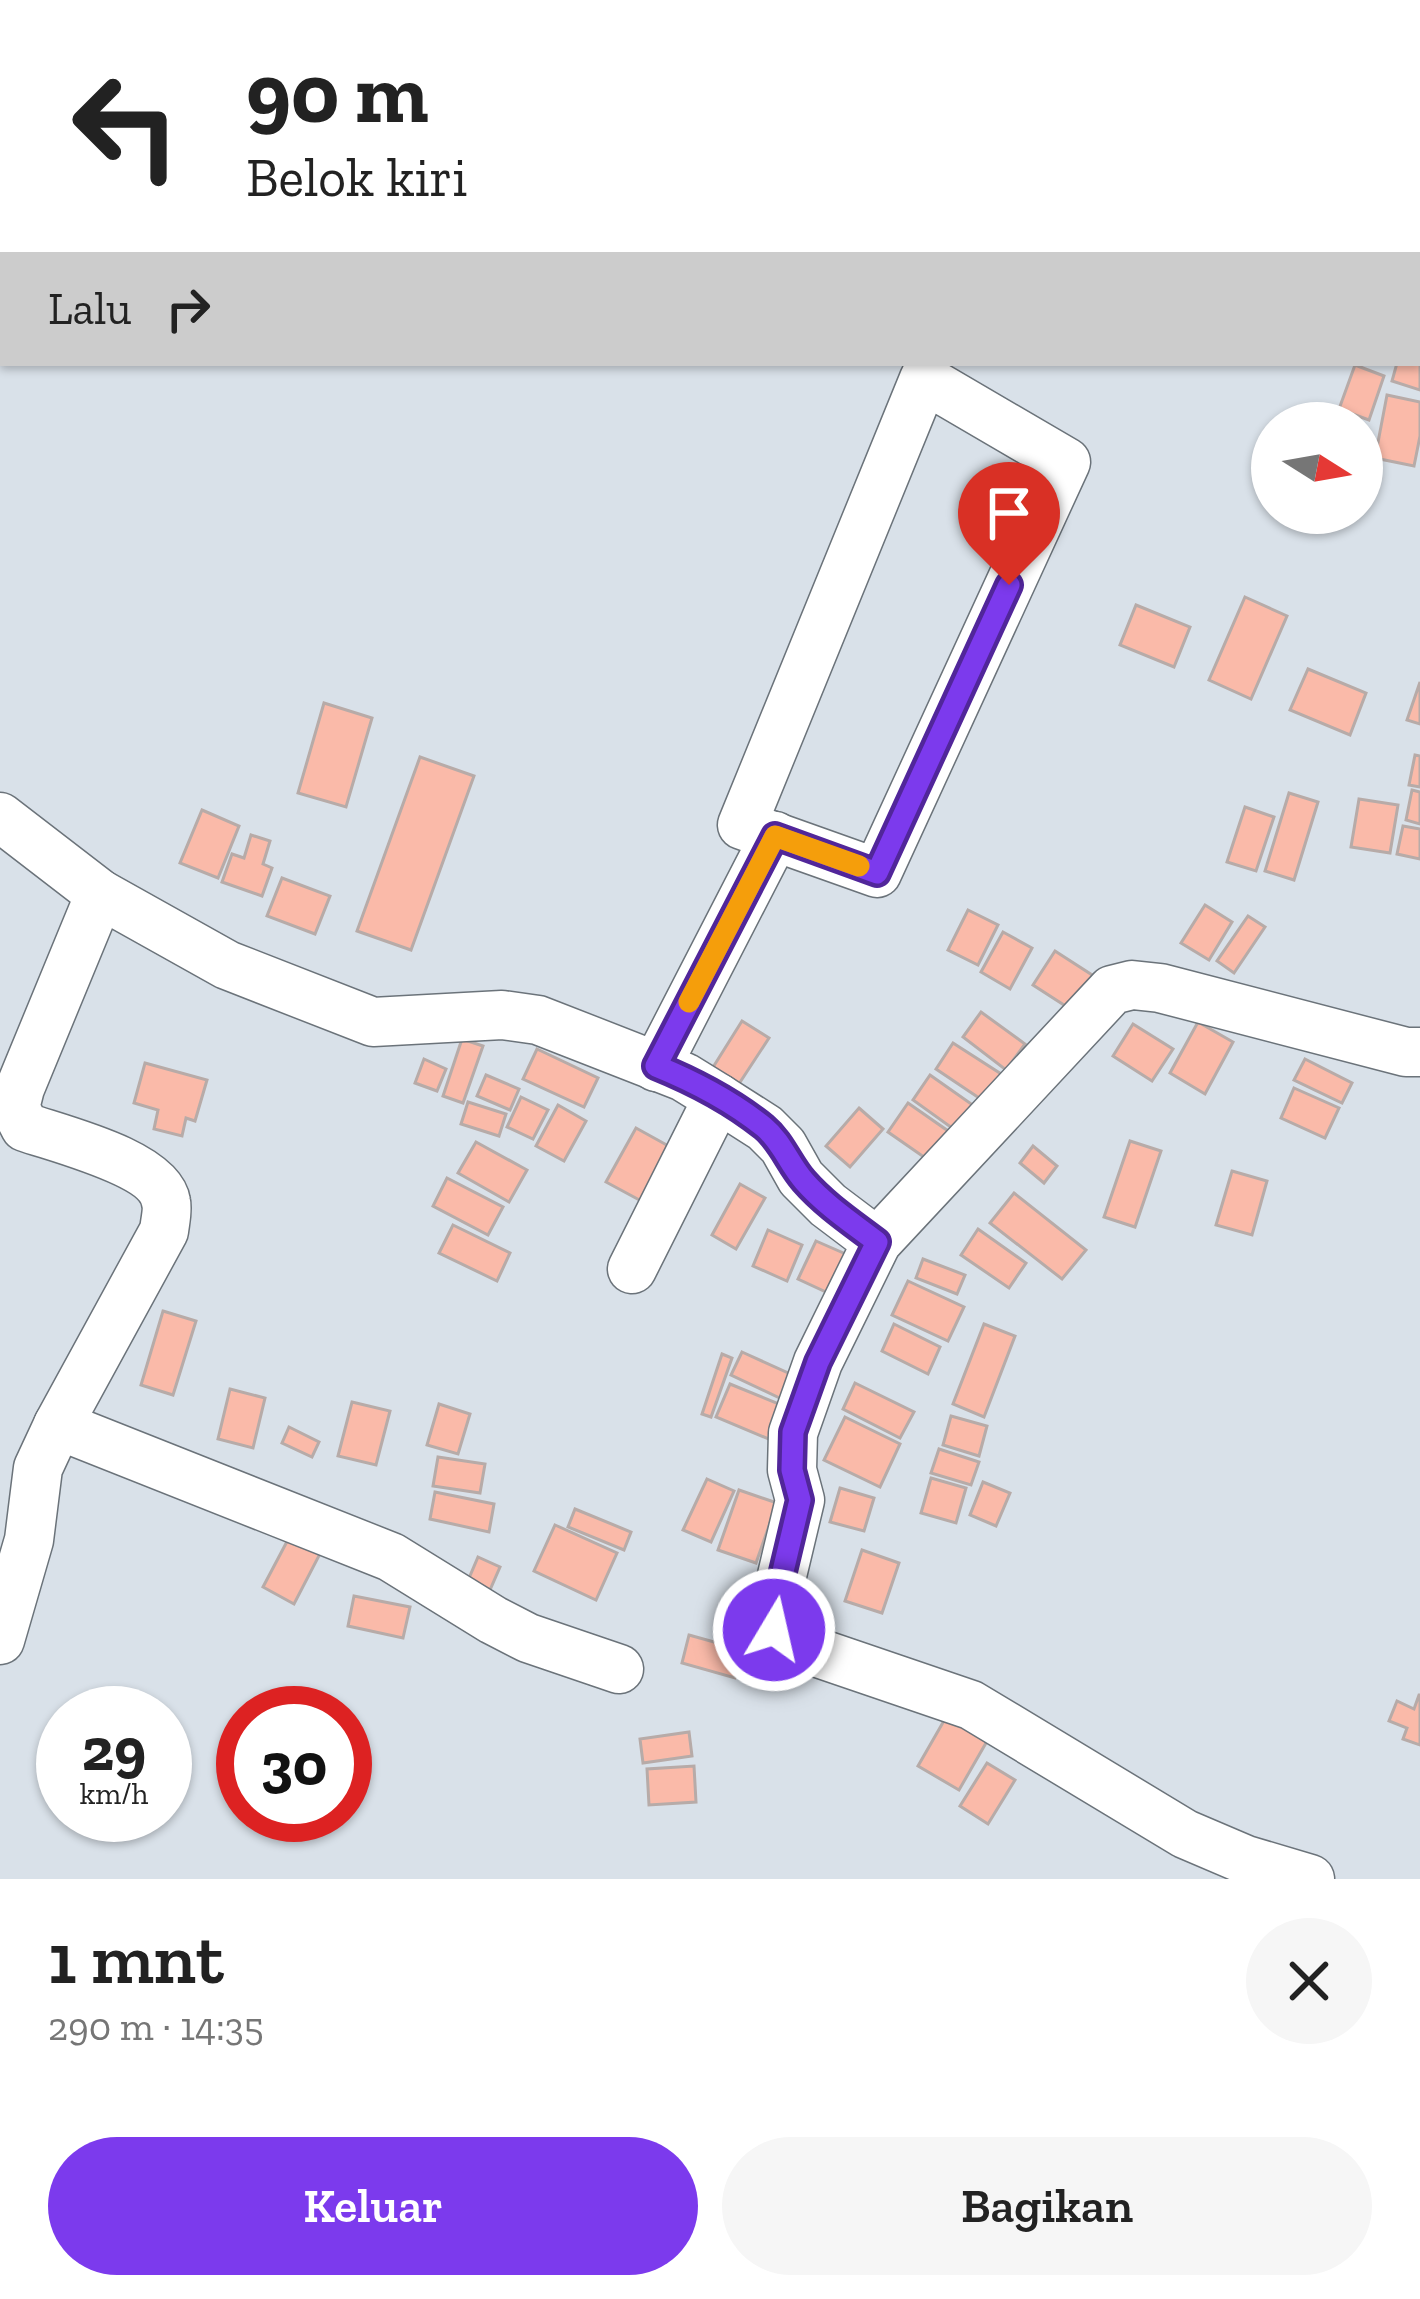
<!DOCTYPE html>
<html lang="id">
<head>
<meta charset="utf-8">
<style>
  :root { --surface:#fff; --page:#f6f6f6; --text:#222; --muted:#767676; --accent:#7c3aed }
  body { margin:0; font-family:"Zilla Slab",serif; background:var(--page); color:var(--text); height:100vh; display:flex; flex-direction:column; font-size:45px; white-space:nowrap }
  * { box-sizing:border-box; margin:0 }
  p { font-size:39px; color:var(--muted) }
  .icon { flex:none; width:66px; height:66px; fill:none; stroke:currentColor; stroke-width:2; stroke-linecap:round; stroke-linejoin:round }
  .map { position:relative; height:1879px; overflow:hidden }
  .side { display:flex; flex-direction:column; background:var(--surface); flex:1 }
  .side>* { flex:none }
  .guide { position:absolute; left:0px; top:0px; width:1422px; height:366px; box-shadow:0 3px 9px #0004; background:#fff; color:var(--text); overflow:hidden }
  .needle { width:78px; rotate:101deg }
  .fabs { position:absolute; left:1251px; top:402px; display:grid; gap:24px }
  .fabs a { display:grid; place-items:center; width:132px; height:132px; border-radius:50%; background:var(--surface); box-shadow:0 3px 9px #0004; font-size:60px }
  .speed { position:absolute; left:36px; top:1686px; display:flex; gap:24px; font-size:60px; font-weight:700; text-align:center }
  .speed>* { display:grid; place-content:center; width:156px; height:156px; border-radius:50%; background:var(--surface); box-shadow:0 3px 9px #0004; line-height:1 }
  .speed small { font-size:30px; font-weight:400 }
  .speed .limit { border:18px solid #d22; background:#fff; color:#111 }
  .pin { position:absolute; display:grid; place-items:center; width:102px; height:102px; color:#fff; margin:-123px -51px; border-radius:50% 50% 50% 0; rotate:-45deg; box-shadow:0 0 12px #0007 }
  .pin .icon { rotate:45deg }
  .me { position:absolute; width:132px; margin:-66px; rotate:9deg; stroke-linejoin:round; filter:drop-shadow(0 0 9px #0008) }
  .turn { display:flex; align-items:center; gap:42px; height:252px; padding:0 48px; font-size:54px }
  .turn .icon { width:156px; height:156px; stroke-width:2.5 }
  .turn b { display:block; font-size:84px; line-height:102px }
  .then { display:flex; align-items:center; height:114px; padding:0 48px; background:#0003; gap:24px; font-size:45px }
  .round { display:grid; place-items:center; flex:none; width:126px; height:126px; border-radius:63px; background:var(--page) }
  .summary { display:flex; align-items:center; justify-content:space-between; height:204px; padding:0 48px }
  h1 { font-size:72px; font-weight:600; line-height:90px }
  .primary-button { display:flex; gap:24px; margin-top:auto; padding:24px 48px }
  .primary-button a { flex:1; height:138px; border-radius:72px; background:var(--accent); color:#fff; font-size:48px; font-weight:600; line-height:138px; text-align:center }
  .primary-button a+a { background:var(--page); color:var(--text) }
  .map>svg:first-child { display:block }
</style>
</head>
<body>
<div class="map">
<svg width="1420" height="1879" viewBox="0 0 1420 1879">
  <rect width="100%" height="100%" fill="#d9e1e9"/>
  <g fill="#fabaa9" stroke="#b7aba8" stroke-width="3">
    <path d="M1397 363H1420V390L1392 381Z"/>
    <path d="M1355 365 1384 376 1369 420 1339 409Z"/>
    <path d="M1387 395 1420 402V436L1414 466 1375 458Z"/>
    <path d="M1245 597 1287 616 1251 699 1209 680Z"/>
    <path d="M1136 605 1190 627 1174 667 1120 645Z"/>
    <path d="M1308 669 1366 693 1350 735 1290 710Z"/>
    <path d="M1420 682V724L1407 720Z"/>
    <path d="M324 703 372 718 346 807 298 793Z"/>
    <path d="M1415 755 1420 756V787L1409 785Z"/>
    <path d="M420 757 474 776 411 950 357 931Z"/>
    <path d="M1412 790 1420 792V824L1406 820Z"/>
    <path d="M1289 793 1318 802 1294 880 1265 871Z"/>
    <path d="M1359 799 1398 805 1390 853 1351 847Z"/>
    <path d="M1245 807 1274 817 1256 871 1227 862Z"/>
    <path d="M202 810 239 826 218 878 180 863Z"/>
    <path d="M1403 826 1420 829V859L1397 854Z"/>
    <path d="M251 835 270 841 263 864 272 868 262 896 222 882 232 854 244 858Z"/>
    <path d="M282 878 330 896 315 934 267 916Z"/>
    <path d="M1205 905 1232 922 1209 960 1181 943Z"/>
    <path d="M968 910 998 925 978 965 948 950Z"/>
    <path d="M1248 916 1265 927 1234 973 1217 961Z"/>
    <path d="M1003 932 1032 948 1010 989 981 972Z"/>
    <path d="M1055 951 1103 982 1081 1016 1033 985Z"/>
    <path d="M981 1012 1025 1044 1006 1070 963 1037Z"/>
    <path d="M742 1021 769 1038 731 1096 705 1080Z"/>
    <path d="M1198 1022 1233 1042 1205 1094 1170 1073Z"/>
    <path d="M1133 1024 1173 1049 1152 1081 1113 1056Z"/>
    <path d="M462 1039 483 1046 463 1103 443 1096Z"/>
    <path d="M953 1043 1009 1079 991 1106 936 1069Z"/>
    <path d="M537 1049 598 1078 584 1107 523 1079Z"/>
    <path d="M424 1059 446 1069 437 1091 415 1083Z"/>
    <path d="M1305 1059 1352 1083 1342 1103 1294 1080Z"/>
    <path d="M145 1063 207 1080 195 1121 186 1118 182 1136 154 1129 158 1110 134 1103Z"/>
    <path d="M486 1075 519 1089 510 1110 477 1096Z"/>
    <path d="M930 1075 977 1108 959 1133 913 1100Z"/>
    <path d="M1294 1088 1339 1108 1325 1138 1281 1118Z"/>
    <path d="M521 1097 548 1110 533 1139 507 1127Z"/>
    <path d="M468 1102 506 1114 499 1136 461 1124Z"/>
    <path d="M908 1103 951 1133 931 1162 888 1132Z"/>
    <path d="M558 1105 586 1121 564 1161 536 1146Z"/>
    <path d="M859 1108 883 1129 850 1167 826 1146Z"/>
    <path d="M636 1128 674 1149 645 1203 606 1182Z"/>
    <path d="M1130 1141 1161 1151 1135 1227 1104 1217Z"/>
    <path d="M476 1142 527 1170 509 1202 458 1173Z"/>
    <path d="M1033 1146 1057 1166 1044 1183 1020 1163Z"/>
    <path d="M1232 1171 1267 1181 1252 1235 1216 1225Z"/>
    <path d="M447 1178 503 1207 488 1235 433 1206Z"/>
    <path d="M740 1184 765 1198 736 1249 712 1235Z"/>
    <path d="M1014 1193 1086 1250 1062 1279 990 1223Z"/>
    <path d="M453 1225 510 1253 497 1281 439 1253Z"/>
    <path d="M978 1229 1026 1263 1009 1288 961 1255Z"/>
    <path d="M768 1230 802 1245 787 1281 753 1266Z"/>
    <path d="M816 1241 857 1259 839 1298 798 1279Z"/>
    <path d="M923 1259 965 1275 957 1294 916 1278Z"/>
    <path d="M908 1281 964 1307 948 1341 892 1315Z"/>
    <path d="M163 1311 196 1321 173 1395 141 1385Z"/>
    <path d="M894 1324 940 1347 928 1374 882 1351Z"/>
    <path d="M984 1324 1015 1336 984 1417 953 1404Z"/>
    <path d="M742 1352 797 1377 786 1401 731 1375Z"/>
    <path d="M722 1354 732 1358 711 1417 702 1414Z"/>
    <path d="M855 1383 914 1412 900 1438 843 1409Z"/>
    <path d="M730 1384 784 1406 771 1440 716 1417Z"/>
    <path d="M230 1389 265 1398 253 1448 218 1439Z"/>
    <path d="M352 1402 390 1411 376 1465 338 1456Z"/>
    <path d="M439 1404 470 1414 458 1454 427 1445Z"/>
    <path d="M951 1416 987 1426 979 1456 943 1445Z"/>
    <path d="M845 1417 900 1444 880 1487 824 1460Z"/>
    <path d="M289 1427 319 1442 312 1457 282 1443Z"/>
    <path d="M939 1449 979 1462 971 1485 931 1473Z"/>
    <path d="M438 1457 485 1464 480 1493 433 1486Z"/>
    <path d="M931 1478 966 1488 956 1523 921 1513Z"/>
    <path d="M707 1479 734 1491 711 1542 683 1530Z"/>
    <path d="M983 1482 1010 1493 996 1526 970 1515Z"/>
    <path d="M840 1488 874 1498 864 1531 830 1522Z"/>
    <path d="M739 1490 777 1503 756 1563 718 1550Z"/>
    <path d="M435 1492 494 1504 489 1532 430 1519Z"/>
    <path d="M575 1509 631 1532 624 1550 568 1527Z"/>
    <path d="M555 1525 617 1553 596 1600 534 1571Z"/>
    <path d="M292 1532 323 1548 294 1604 263 1587Z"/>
    <path d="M862 1550 899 1563 882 1613 845 1601Z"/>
    <path d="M478 1557 500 1567 486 1599 464 1590Z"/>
    <path d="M354 1596 410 1607 403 1638 348 1626Z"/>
    <path d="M689 1635 743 1650 735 1678 682 1663Z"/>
    <path d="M1419 1695H1420V1745L1403 1739 1407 1728 1389 1721 1397 1701 1414 1709Z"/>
    <path d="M953 1705 994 1729 959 1790 918 1766Z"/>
    <path d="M689 1732 692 1756 643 1763 640 1739Z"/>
    <path d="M987 1763 1015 1780 988 1824 960 1806Z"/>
    <path d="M694 1766 696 1802 649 1805 647 1769Z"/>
  </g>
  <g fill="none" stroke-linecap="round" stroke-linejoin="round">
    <defs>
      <g id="minor">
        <path d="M924 379 1066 462 877 873 742 825Z"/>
        <path d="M0 817 100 894 227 965 373 1022 502 1015 538 1020 684 1077 718 1098 632 1269"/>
        <path d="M656 1067 775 836"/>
        <path d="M718 1098 765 1128 783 1146 801 1178 828 1205 877 1242"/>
        <path d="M58 1425 164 1231C165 1222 168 1210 166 1202 160 1163 59 1139 25 1127L15 1108 20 1088 100 894"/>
        <path d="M0 1640 29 1540 38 1468 58 1425 391 1557 493 1620 528 1638 619 1669"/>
        <path d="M1310 1879 1246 1860 1185 1834 971 1705 795 1645 774 1630V1609L800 1500 792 1470 793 1433 818 1362 877 1242 1112 990 1132 985 1160 988 1406 1052H1420"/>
      </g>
    </defs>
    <use href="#minor" stroke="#6b737a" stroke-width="51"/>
    <use href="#minor" stroke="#fff" stroke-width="48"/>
  </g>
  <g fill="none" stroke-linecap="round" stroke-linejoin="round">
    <defs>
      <path id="route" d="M774 1630V1609L800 1500 792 1470 793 1432 818 1362 877 1242C852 1223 825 1205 804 1181 789 1164 782 1142 764 1127 734 1103 693 1081 656 1066L775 836 877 873 1009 585"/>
    </defs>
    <use href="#route" stroke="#51269a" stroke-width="30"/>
    <use href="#route" stroke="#7c3aed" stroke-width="21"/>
    <path stroke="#f59e0b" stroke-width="21" d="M689 1002 775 836 859 866"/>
  </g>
</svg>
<div class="fabs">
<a><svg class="needle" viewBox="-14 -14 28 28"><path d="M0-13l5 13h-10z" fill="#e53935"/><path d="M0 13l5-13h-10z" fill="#767676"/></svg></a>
</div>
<div class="speed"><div>29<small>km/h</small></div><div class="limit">30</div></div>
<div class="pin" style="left:1009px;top:585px;background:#d93025"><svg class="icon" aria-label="arrive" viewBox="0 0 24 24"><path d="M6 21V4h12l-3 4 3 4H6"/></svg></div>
<svg class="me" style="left:774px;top:1630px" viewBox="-20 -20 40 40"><circle r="17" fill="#7c3aed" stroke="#fff" stroke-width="3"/><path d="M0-11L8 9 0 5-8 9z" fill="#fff"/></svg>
<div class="guide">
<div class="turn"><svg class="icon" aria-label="left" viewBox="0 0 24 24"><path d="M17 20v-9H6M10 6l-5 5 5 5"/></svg><div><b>90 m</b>Belok kiri</div></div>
<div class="then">Lalu<svg class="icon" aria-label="right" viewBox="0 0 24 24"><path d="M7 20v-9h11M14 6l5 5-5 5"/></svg></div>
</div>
</div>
<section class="side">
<div class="summary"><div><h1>1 mnt</h1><p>290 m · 14:35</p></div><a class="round"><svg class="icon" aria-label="close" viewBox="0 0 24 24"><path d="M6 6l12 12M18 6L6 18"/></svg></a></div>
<div class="primary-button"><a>Keluar</a><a>Bagikan</a></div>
</section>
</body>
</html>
